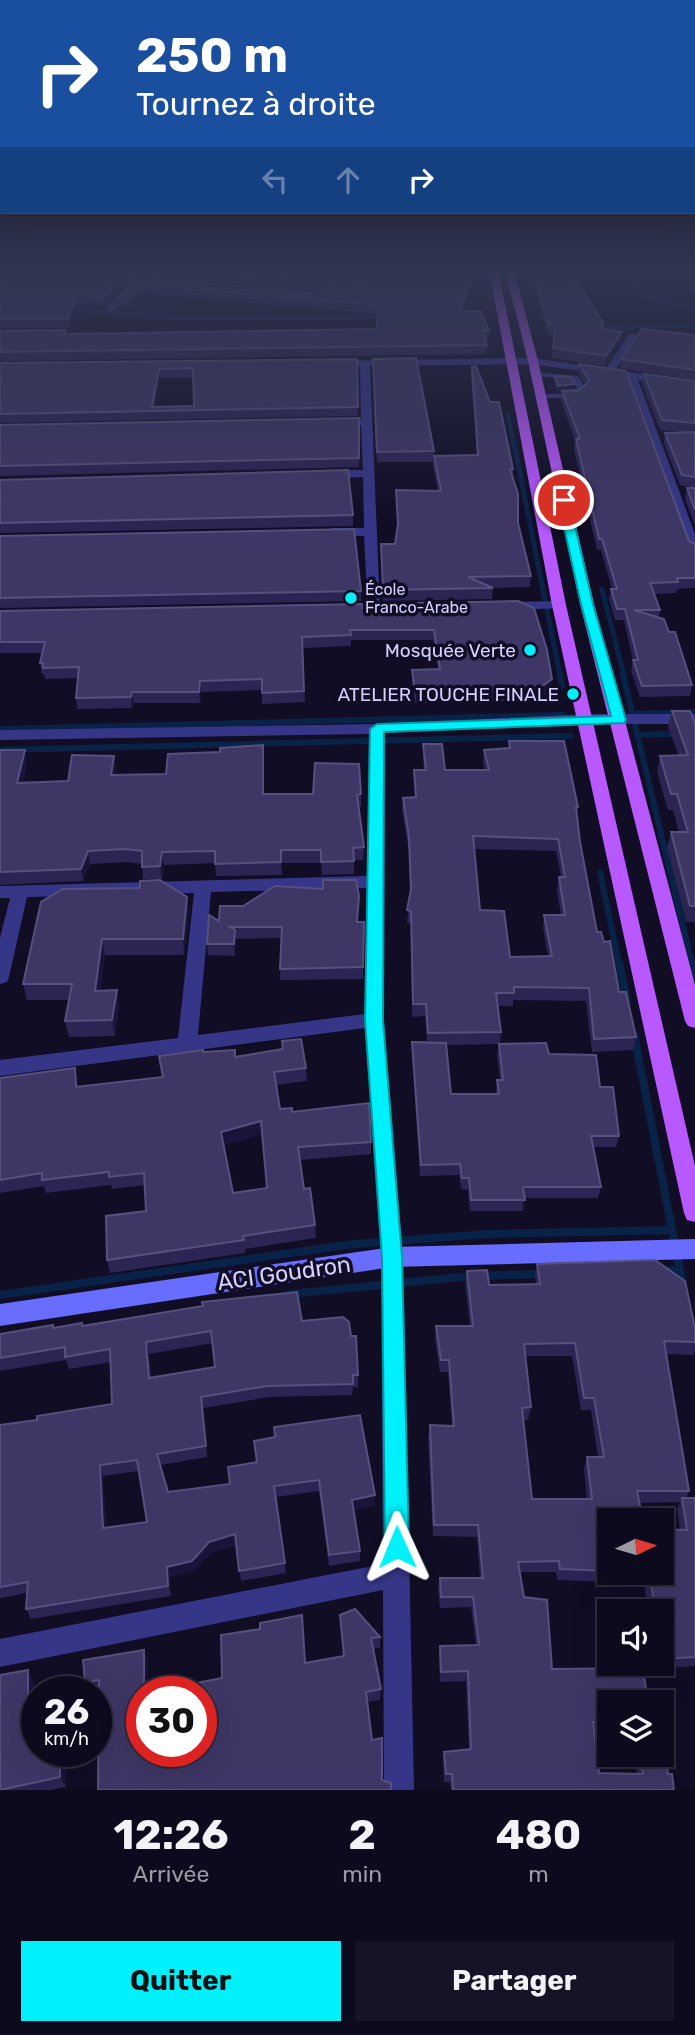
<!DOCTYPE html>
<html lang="fr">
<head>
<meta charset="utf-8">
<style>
  :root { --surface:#0c0a1c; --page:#151325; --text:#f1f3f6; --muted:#9a9aa3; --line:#2c2b3b; --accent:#00f0fc }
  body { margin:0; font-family:Rubik,sans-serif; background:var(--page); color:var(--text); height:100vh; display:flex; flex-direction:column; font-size:26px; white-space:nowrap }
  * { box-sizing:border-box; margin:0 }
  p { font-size:23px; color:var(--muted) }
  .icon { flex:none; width:38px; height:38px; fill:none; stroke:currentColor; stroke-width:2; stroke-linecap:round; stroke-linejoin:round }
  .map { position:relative; height:1790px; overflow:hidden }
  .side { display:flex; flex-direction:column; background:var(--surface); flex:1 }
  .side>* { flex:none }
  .guide { position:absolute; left:0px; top:0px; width:696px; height:214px; box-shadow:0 7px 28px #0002,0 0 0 2px var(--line); background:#1a4fa0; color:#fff; overflow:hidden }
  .needle { width:46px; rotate:85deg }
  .tools { position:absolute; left:597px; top:1508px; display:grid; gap:14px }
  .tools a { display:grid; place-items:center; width:77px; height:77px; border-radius:0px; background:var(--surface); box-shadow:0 7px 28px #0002,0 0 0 2px var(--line); font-size:35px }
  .speed { position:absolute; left:21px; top:1676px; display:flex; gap:14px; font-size:35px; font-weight:700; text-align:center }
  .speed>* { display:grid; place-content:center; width:91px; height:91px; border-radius:50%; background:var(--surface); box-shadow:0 7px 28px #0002,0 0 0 2px var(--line); line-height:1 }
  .speed small { font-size:18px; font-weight:400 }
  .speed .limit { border:10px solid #d22; background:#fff; color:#111 }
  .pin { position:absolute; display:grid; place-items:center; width:60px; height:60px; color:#fff; margin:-30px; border:4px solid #fff; border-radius:50%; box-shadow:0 2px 7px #0007 }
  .me { position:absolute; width:77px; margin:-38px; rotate:359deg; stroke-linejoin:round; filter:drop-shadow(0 0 5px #0008) }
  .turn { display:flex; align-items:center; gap:24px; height:147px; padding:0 21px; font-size:32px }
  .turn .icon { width:91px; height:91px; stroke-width:2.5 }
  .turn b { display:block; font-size:49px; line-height:60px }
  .lanes { display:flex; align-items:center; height:66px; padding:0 21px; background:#0003; justify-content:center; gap:35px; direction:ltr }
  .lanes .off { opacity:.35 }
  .eta { display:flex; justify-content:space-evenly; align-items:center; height:119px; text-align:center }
  .eta b { font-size:42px; font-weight:700; line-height:49px }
  .action { display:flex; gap:14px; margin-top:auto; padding:14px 21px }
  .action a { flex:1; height:80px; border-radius:0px; background:var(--accent); color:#111; font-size:28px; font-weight:700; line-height:80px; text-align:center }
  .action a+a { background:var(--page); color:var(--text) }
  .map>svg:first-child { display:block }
</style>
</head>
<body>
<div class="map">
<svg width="695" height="1790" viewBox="0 0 695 1790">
  <rect width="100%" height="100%" fill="#100d25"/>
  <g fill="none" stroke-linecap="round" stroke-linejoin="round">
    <g stroke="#092348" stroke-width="4.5">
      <path d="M626 270 645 297 695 308"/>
      <path d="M67 309 168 317H387"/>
      <path d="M535 318H552"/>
      <path d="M595 325 606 328 695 325"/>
      <path d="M508 415 515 450"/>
    </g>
    <g stroke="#092348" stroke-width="5">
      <path d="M515 448 560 676"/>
      <path d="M602 589 624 676"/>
    </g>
    <g stroke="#092348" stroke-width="6">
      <path d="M560 674 562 686"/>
      <path d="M623 674 692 964"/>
      <path d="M632 714 695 712"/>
      <path d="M0 729 563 715"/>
      <path d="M637 735 695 733"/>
      <path d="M0 750 571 736"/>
      <path d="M600 872 619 964"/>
    </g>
    <g stroke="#092348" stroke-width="8">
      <path d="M619 962 627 1001"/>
      <path d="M692 962 695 976"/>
      <path d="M634 1034 683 1286"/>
      <path d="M663 1271 680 1270"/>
      <path d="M290 1294 470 1276 543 1274"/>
      <path d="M0 1295 354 1244 487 1234 671 1230"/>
    </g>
    <path fill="#353687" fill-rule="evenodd" d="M533 372 578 376 586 390 575 398H538V394H573L578 390 572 380 536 376 532 374Z"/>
    <g fill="#353687" fill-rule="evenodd">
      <path d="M356 270H366L364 293 356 291Z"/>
      <path d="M102 275 158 279 163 282 158 285 139 283 111 312 106 309 130 283 99 280 97 278Z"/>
      <path d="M633 333 638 336 615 370 695 382V388L638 380 695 534V555L689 551 627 378 533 364 370 366 380 608 373 612 368 611 364 536H332L326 532 332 528H364L363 477 325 478 319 474 325 470H363L361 425H336L330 422 336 419H361L360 366H336L331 363 332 361 533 358 606 369 629 334Z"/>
      <path d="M559 601 566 605 564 608 507 610 500 606 507 602Z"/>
      <path d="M587 714H695V724H587L385 733 384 1020 403 1257 414 1790H384L383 1590 0 1667V1639L383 1564 381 1257 365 1028 0 1076V1060L178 1038 194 893 27 897 9 977 7 982 0 984V938L10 898H0V886L367 876 369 734 0 740V730L377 724ZM367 888 365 1014 198 1035 211 892Z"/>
    </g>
    <path fill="#686cff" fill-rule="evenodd" d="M695 1239V1259L392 1267 0 1326V1304L392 1247Z"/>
    <g fill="#b858ff" fill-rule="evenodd">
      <path d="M489 270H498L566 605 695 1166V1222L687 1220 684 1213 552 605Z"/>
      <path d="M505 270H514L538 361 594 604 695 985V1028L688 1026 685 1021 580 604 528 361Z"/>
    </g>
  </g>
  <g fill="#2c2554" fill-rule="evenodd">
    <path d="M0 270 125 285 105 306 78 304 69 328H0Z"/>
    <path d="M82 270H141L134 275Z"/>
    <path d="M143 270H356L354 283 366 286 475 270V279L462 312 489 331 488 340H485L487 345 486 354 0 361V331L65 330 66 334 377 329V314L143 293 130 308 119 307 118 299 139 277 323 294 325 292 149 276Z"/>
    <path d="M529 270H585L584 278H575L603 323V329L621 342 605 366 552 358 554 335H548Z"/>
    <path d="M676 270H695V294Z"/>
    <path d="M695 335V380L620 368 621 359Z"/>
    <path d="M357 359 358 416 0 423V363ZM160 378H194V406L155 407Z"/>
    <path d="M373 359 434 451 433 462H377Z"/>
    <path d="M579 364 689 541 695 544V588L677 589 676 593 654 594 660 610 659 617 692 685 690 696 640 697 631 671 633 661 624 620H615L609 599 611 589H612L601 550H597L574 449 575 440 561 401 562 391 578 390 585 385 578 373Z"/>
    <path d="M472 367 513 469V478L518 523 531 576 530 587 492 588H493L492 599 383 601 381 544H395L398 528 396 490 438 491 433 466 434 456 477 455 471 377Z"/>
    <path d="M644 374 695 381V488L680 485 664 443 665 433 683 432 660 430 642 383Z"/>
    <path d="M555 376 575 389 557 391 554 381Z"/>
    <path d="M359 418V467L0 476V425Z"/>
    <path d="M0 480 353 515V526L0 533Z"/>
    <path d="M687 488H695V526L685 499Z"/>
    <path d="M0 536 361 591V601L0 608Z"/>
    <path d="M518 601 551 690 537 700 415 703 412 681V670L438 669 433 640H351V646L302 648 305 702 262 704V690L201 692 200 703H134L132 708 77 709 76 698 78 678 45 679 44 674H42L40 663 42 653H0V611L363 609Z"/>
    <path d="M672 711 695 723V927L694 922H686L667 848 671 832H679L673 810H668L657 772 660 756H679L668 727Z"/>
    <path d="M509 741 578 807 577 816 580 842 597 932 636 1037 633 1050 592 1052 586 1001 513 1000V1006H498L501 1032 500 1044 549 1054 600 1087 619 1136 616 1147H594L601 1187 598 1198H524L523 1211H470L468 1190 461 1189 459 1175 420 1176 412 1054V1042H427L425 1016 412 1017 411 923H407L410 894 409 851 402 810 403 798 415 797 414 770H424L423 757V744L445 770H485L483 763 484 750 508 748ZM474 849 556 851 561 877H559L557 890 561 915H544L543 928 548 956 510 957 480 910ZM499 1044 497 1055 500 1080H497L496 1094H451L446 1045Z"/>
    <path d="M0 750 27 762 22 783 68 781 114 756 116 769 115 775 166 774 264 758V794H361V807H358L364 847 363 860H354V874L322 875 321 863H281L282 875 216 876 215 863 164 865 162 879H143L142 864 127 862 90 864 83 881 0 885Z"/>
    <path d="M41 902 189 913 184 955H105L100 991 119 1006 115 1036 69 1037 65 1021 69 1000H27L23 984Z"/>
    <path d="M219 921 364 922 363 979 280 980 281 938 235 939V956L208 955 207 944Z"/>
    <path d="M282 1041 306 1068 307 1081 276 1085 280 1109 292 1112 371 1142V1154L300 1160 304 1189 315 1225 316 1238 245 1249V1253L110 1273 107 1260 146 1211 145 1185 112 1189 111 1185 46 1193 44 1186 0 1193V1078L75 1068 78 1081V1087L163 1077 203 1052 235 1057 282 1050ZM262 1134 267 1188 233 1193 223 1145Z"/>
    <path d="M537 1264 695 1328V1350L693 1355 666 1354 689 1491 686 1498H695V1666L654 1669 653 1664H662V1612H649L644 1583 557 1580 556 1572H520L524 1597 552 1669 609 1703V1731H594L599 1773 637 1774 634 1755H662L674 1790H451L450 1782H444L443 1760 444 1752 469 1749 466 1681 440 1682 439 1656 440 1646 476 1645 471 1607 440 1608 438 1589 440 1578H480L477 1537 433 1536 428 1438 430 1425 452 1426 448 1372H440L435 1339 436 1326H470L465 1284 467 1271 489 1285 536 1284 535 1277ZM525 1356H572L581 1410H591L598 1457H587L584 1469 587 1499H532L524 1420H528L531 1407ZM680 1502 677 1509 680 1530 662 1573H609V1521L640 1503Z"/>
    <path d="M302 1321 358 1375V1387H353L352 1395 269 1397 203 1408 207 1457 161 1465 168 1492 230 1484 257 1462 274 1437V1427L375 1495V1506L353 1510 360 1551V1561L329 1566 319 1491 275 1497 286 1573 241 1581 236 1545 211 1553 194 1571 169 1577 171 1596 31 1619 26 1609 27 1593 0 1598V1425L37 1420 112 1404 111 1362 69 1369 66 1360 0 1371V1334L83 1326ZM213 1343 215 1367 151 1378 149 1354ZM139 1471 147 1522 106 1527 103 1476Z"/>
    <path d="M340 1615 380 1637V1648L373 1649 381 1689 380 1700 367 1702 372 1740 382 1780 98 1790 99 1692H89L85 1682 144 1650 147 1662 142 1752 305 1663 343 1656Z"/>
    <path d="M34 1681 37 1752H66V1787L50 1790H0Z"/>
  </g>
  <g fill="#191439">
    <path d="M134 270H141L134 275Z"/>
    <path d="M475 270V279L459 321 460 312Z"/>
    <path d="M124 276 125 285 105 306 104 297Z"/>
    <path d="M142 285 143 293 130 308 129 300Z"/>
    <path d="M77 295 78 304 69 328 68 319Z"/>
    <path d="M622 332 621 342 605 366 606 356Z"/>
    <path d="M159 369 160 378 154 411 152 407Z"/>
    <path d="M575 384V389L557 391 558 386Z"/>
    <path d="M552 679 551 690 537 700 538 689Z"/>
    <path d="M200 681 201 692 200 703 199 692Z"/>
    <path d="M132 692 134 703 132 708 131 697Z"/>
    <path d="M25 750 27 762 19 796 17 783Z"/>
    <path d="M114 756 116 769 113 787 111 775Z"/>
    <path d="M88 851 90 864 83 881 81 869Z"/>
    <path d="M162 852 164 865 162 879 160 866Z"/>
    <path d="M187 897 189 913 184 955 183 939Z"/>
    <path d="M235 930 236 941 235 956 234 944Z"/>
    <path d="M102 939 105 955 98 1007 95 991Z"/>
    <path d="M117 990 119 1006 115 1036 112 1020Z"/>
    <path d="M75 1068 78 1081 79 1100 76 1087Z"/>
    <path d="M261 1121 262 1134 222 1145 221 1132Z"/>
    <path d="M146 1342 149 1354 151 1390 149 1378Z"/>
    <path d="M100 1465 103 1476 107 1538 103 1528Z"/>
    <path d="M375 1495V1506L352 1511V1500Z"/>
    <path d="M235 1534 237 1545 211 1553 194 1571 169 1577 171 1596 168 1586 167 1567 209 1542Z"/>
    <path d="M144 1650 147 1662 148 1692H144Z"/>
    <path d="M28 1670 34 1681V1712L28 1702Z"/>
    <path d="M60 1752H66V1787L60 1777Z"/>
  </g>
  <g fill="#3e3766" stroke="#55507e" stroke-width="2" fill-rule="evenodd">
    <path d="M0 270H68L124 276 104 297 77 295 68 319H0V286L3 277H0Z"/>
    <path d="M182 270H355L353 282 366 286 367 270H475L460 312 481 311 489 331H482L487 345 0 352V331L65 330 64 334 377 329 378 305 142 285 129 300 118 299 139 277 323 294 330 287 323 283Z"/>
    <path d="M532 270H570L603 323 602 329 622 332 606 356 553 348 555 325H549Z"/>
    <path d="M684 270H695V283Z"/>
    <path d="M642 329 695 335V370L621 359Z"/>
    <path d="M416 358 434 451 377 452 373 359Z"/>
    <path d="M357 359 358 407 0 414V363ZM193 368 194 406 152 407 159 369Z"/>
    <path d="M579 364 626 371 689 541 695 544V578H677L678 582 650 583 660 610H634L664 619 669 632H675L692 685 642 686 633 660H638L625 609H617L611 589H617L602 539H599L576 439H580L562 391 578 390 590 381Z"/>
    <path d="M476 366 490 402H499L513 469H510L518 494V523L531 576 468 577 493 588 383 590 381 544H395L398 524 396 490 441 491 434 456 478 455 472 367Z"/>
    <path d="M644 374 695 381V423L662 420Z"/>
    <path d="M555 376 571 377 575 384 558 386Z"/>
    <path d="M359 418V458L0 466V425Z"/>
    <path d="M695 432V477L682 475 665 433Z"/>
    <path d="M348 470 353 515 0 523V480Z"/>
    <path d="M687 488H695V510Z"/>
    <path d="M354 529 361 591 0 598V536Z"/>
    <path d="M518 601 534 608 547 650 552 679 538 689 415 692 412 670 440 669 434 630H350L351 635 302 637 304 691 262 693V679L200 681 199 692H132L131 697 76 698 79 667 43 668V663H40L45 642H0V611L362 604 363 609 364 604Z"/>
    <path d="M672 711H690L695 723V906H690L671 832H688L677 794H671L660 756 688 755Z"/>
    <path d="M509 741H564L578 807H576L580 842 597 932H601L604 942 610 941 619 992H626L636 1037 594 1039 589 988 514 987V993H496L501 1032 428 1033 426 1004H413L411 911 407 910 411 889 409 838 403 798 416 797 414 770H426L423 744H442L445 770H489L484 750 510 748ZM473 836 558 839 565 877H559L565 915H544L552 956 510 957 504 911 480 910Z"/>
    <path d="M263 745V794H313L315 763 359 764 361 794 357 795 364 847 353 848 354 861 321 862V850H281V862L215 864V851L162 852 160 866 142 867V851L125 849 88 851 81 869 0 872V750H25L17 783 68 781 72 755 114 756 111 775 166 774 168 754 220 752V748Z"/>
    <path d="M160 880 187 897 183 939H102L95 991 117 990 112 1020 65 1021 72 984H23L41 902 63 889 140 888V881Z"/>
    <path d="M323 880H356L359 896 357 922H364L363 967 280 969 282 927H230L235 930 234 944H207L209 915 219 921 220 906H243L275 886 323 889Z"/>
    <path d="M301 1039 306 1068 274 1072 280 1109 292 1108V1112L369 1103 371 1142 298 1147 304 1189 310 1188 315 1225 243 1236 244 1240 107 1260 106 1216 146 1211 144 1173 109 1177V1172L42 1180V1173L0 1180V1078L75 1068 76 1087 163 1077 159 1056 203 1050V1052L235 1050V1057L283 1049 282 1041ZM261 1121 267 1188 233 1193 221 1132Z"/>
    <path d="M412 1042 446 1043 451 1094H499L497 1080H503L499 1044 546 1043 549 1054 596 1055 600 1087H613L619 1136H591L601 1187H523L525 1200H471L469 1178H462L460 1164 421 1165Z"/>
    <path d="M655 1260 685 1281 695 1328V1342L664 1341 689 1491H637L643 1521H609V1571L560 1569 559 1561 518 1562 524 1597 547 1600 552 1669 643 1668 648 1703H609V1722H593L599 1773 643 1774 640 1755H662V1747L665 1748 668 1774H672L674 1790H453L452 1774H446L444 1752 471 1749 468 1671 441 1672 440 1646 479 1645 473 1597H441L440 1578H483L478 1525H434L430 1425 454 1426 449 1360H441L436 1326H473L467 1271 487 1270 489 1285 540 1284 537 1264ZM575 1343 584 1398H594L604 1457H587L592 1499H532L522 1408 531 1407 524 1344Z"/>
    <path d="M297 1292 302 1321 343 1317 349 1322 351 1336H356L358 1375H353V1384L267 1386 201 1397 206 1446 157 1454 168 1492 230 1484 228 1467 257 1462 254 1441 275 1437 274 1427 360 1415 375 1495 352 1500 360 1551 329 1555 319 1480 274 1486 285 1563 239 1571 235 1534 209 1542 192 1561 167 1567 168 1586 26 1609 28 1582 0 1587V1425L37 1420V1416L112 1404 110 1349 65 1357V1347L0 1358V1334L53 1325V1328L82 1323V1326L203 1306 202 1302ZM211 1331 215 1367 149 1378 146 1342ZM137 1460 147 1522 103 1528 100 1465Z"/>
    <path d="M682 1498H695V1657L662 1659V1612H656L649 1573H662V1529L687 1530Z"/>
    <path d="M355 1609 380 1637 371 1638 381 1689 366 1692 372 1740 382 1738V1780L391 1783V1790H98L99 1680 85 1682 83 1660 144 1650V1692H142V1752H201V1692H187L186 1685 222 1678 221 1635 260 1629V1623L302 1615 305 1663 344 1656 340 1615Z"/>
    <path d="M28 1670V1702L37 1700V1752H60V1777L0 1790V1675Z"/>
  </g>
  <linearGradient id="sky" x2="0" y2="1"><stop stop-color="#090714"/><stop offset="0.52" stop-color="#313551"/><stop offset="1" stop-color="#313551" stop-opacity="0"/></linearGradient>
  <rect width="695" height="521" fill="url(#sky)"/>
  <path fill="#00f0fc" stroke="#009ca4" stroke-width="2" d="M564 497 569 500 593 604 626 720 624 723 384 732 383 1020 402 1257 409 1547 406 1556 397 1559 389 1556 385 1547 382 1257 365 1020 370 729 377 724 611 716 581 604 558 500Z"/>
  <g fill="#00f0fc" stroke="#100d25" stroke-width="2.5">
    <circle cx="351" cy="598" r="7"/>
    <circle cx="530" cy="650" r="7"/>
    <circle cx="573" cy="694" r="7"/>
  </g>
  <g text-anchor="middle" stroke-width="7" stroke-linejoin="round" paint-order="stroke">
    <g font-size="16" fill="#d4d1ff" stroke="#100d25" text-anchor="start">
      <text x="365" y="595">École<tspan x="365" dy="18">Franco-Arabe</tspan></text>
    </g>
    <g font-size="19" fill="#d4d1ff" stroke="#100d25" text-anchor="end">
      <text x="516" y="657">Mosquée Verte</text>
      <text x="559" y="701">ATELIER TOUCHE FINALE</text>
    </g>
    <g font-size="23" fill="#d4d1ff" stroke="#100d25">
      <text transform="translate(284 1273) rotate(-8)" y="8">ACI Goudron</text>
    </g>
  </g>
</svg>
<div class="tools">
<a><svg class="needle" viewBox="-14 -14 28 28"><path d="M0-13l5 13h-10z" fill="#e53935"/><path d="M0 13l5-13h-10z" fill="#9a9aa3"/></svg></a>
<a><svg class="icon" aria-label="sound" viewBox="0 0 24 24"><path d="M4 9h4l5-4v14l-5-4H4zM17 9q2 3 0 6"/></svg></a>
<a><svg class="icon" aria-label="layers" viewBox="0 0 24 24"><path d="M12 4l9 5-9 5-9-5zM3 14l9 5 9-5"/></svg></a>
</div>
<div class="speed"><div>26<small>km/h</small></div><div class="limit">30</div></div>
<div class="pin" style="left:564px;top:500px;background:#d93025"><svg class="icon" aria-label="arrive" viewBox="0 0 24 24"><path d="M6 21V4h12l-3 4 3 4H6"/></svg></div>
<svg class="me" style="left:397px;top:1547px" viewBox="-20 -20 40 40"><path d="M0-17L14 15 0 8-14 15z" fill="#00f0fc" stroke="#fff" stroke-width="4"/></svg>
<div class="guide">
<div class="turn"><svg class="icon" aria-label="right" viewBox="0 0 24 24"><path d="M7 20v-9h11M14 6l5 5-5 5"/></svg><div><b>250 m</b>Tournez à droite</div></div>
<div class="lanes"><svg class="icon off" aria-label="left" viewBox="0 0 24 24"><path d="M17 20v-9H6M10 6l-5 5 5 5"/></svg><svg class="icon off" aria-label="ahead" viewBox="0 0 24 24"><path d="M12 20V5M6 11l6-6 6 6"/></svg><svg class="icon" aria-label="right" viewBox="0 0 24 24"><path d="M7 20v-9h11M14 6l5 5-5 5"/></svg></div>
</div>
</div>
<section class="side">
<div class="eta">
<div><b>12:26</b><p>Arrivée</p></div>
<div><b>2</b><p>min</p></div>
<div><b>480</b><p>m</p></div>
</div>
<div class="action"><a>Quitter</a><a>Partager</a></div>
</section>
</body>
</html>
